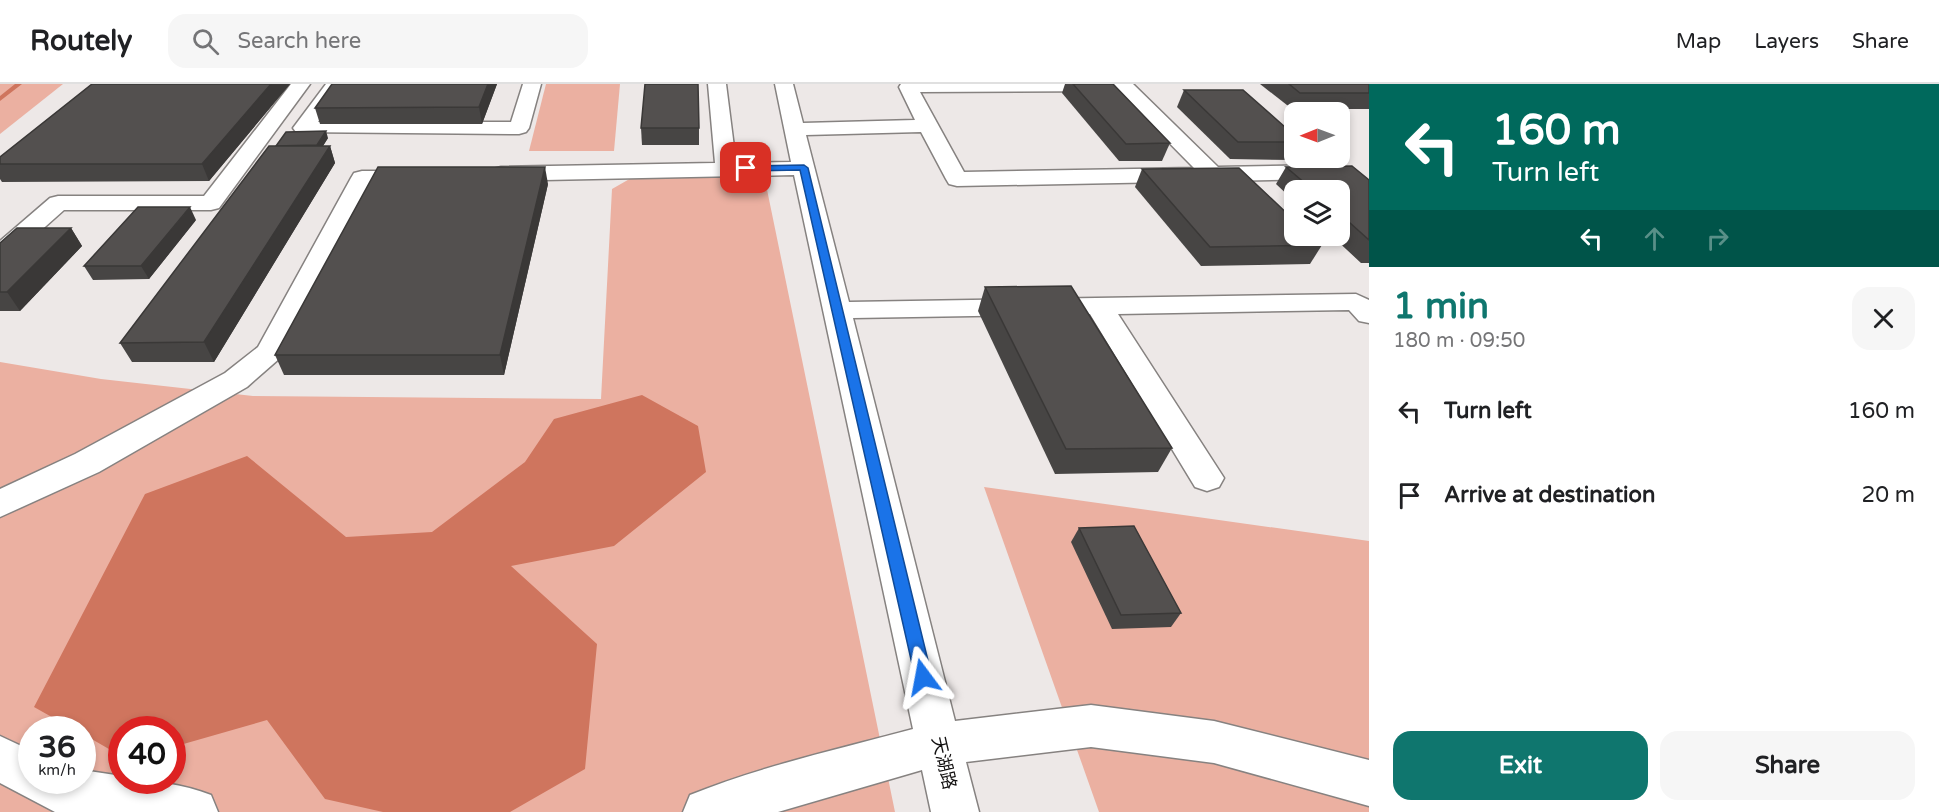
<!DOCTYPE html>
<html lang="en">
<head>
<meta charset="utf-8">
<style>
  :root { --surface:#fff; --page:#f6f6f6; --text:#202124; --muted:#757577; --line:#e0e0e0; --accent:#0f766e }
  body { margin:0; font-family:"Varela Round","Noto Sans SC",sans-serif; background:var(--page); color:var(--text); height:100vh; display:flex; flex-direction:column; font-size:22px; white-space:nowrap }
  * { box-sizing:border-box; margin:0 }
  p { font-size:20px; color:var(--muted) }
  .icon { flex:none; width:33px; height:33px; fill:none; stroke:currentColor; stroke-width:2; stroke-linecap:round; stroke-linejoin:round }
  .map { position:relative; flex:1; overflow:hidden }
  .details { display:flex; flex-direction:column; background:var(--surface); width:570px }
  .details>* { flex:none }
  .hud { background:#00695c; color:#fff; overflow:hidden }
  .needle { width:39px; rotate:269deg }
  .buttons { position:absolute; left:1284px; top:18px; display:grid; gap:12px }
  .buttons a { display:grid; place-items:center; width:66px; height:66px; border-radius:12px; background:var(--surface); box-shadow:0 3px 9px #0003; font-size:30px }
  .speed { position:absolute; left:18px; top:632px; display:flex; gap:12px; font-size:30px; font-weight:700; text-align:center }
  .speed>* { display:grid; place-content:center; width:78px; height:78px; border-radius:50%; background:var(--surface); box-shadow:0 3px 9px #0003; line-height:1 }
  .speed small { font-size:15px; font-weight:400 }
  .speed .limit { border:9px solid #d22; background:#fff; color:#111 }
  .pin { position:absolute; display:grid; place-items:center; width:51px; height:51px; color:#fff; margin:-26px; border-radius:12px; box-shadow:0 3px 9px #0006 }
  .me { position:absolute; width:66px; margin:-33px; rotate:347deg; stroke-linejoin:round; filter:drop-shadow(0 0 4px #0008) }
  .turn { display:flex; align-items:center; gap:21px; height:126px; padding:0 24px; font-size:27px }
  .turn .icon { width:78px; height:78px; stroke-width:2.5 }
  .turn b { display:block; font-size:42px; line-height:51px }
  .lanes { display:flex; align-items:center; height:57px; padding:0 24px; background:#0003; justify-content:center; gap:30px; direction:ltr }
  .lanes .off { opacity:.35 }
  .round { display:grid; place-items:center; flex:none; width:63px; height:63px; border-radius:18px; background:var(--page) }
  .headline { display:flex; align-items:center; justify-content:space-between; height:102px; padding:0 24px }
  h1 { font-size:36px; font-weight:800; line-height:45px; color:var(--accent) }
  .cta { display:flex; gap:12px; margin-top:auto; padding:12px 24px }
  .cta a { flex:1; height:69px; border-radius:18px; background:var(--accent); color:#fff; font-size:24px; font-weight:800; line-height:69px; text-align:center }
  .cta a+a { background:var(--page); color:var(--text) }
  ul { padding:0; list-style:none }
  li { display:flex; align-items:center; gap:18px; height:84px; padding:0 24px }
  li div { flex:1 }
  li b { display:block; font-size:22px }
  li em { font-style:normal }
  header { display:flex; align-items:center; gap:36px; box-sizing:border-box; height:84px; padding:0 30px; background:var(--surface); border-bottom:2px solid var(--line) }
  header strong { font-size:28px }
  nav { display:flex; gap:33px; margin-inline-start:auto; font-size:21px }
  .search { width:420px; height:54px; background:var(--page); display:flex; align-items:center; gap:15px; box-sizing:border-box; padding:0 21px; border-radius:18px; color:var(--muted); font-size:22px }
  main { display:flex; flex:1; min-height:0 }
  .map>svg:first-child { display:block }
</style>
</head>
<body>
<header>
<strong>Routely</strong>
<div class="search"><svg class="icon" aria-label="search" viewBox="0 0 24 24"><circle cx="10" cy="10" r="6"/><path d="M15 15l6 6"/></svg>Search here</div>
<nav><a>Map</a><a>Layers</a><a>Share</a></nav>
</header>
<main>
<div class="map">
<svg width="1369" height="728" viewBox="0 0 1369 728">
  <rect width="100%" height="100%" fill="#ede8e7"/>
  <g fill="#ebb0a1" fill-rule="evenodd">
    <path d="M0 0H63L0 50Z"/>
    <path d="M546 0H620L614 67H529Z"/>
    <path d="M764 91 895 728H0V278L101 295 253 312 601 315 612 105 633 93ZM32 645H82V696H32ZM122 645H172V696H122Z"/>
    <path d="M984 403 1369 457V728H1099Z"/>
  </g>
  <path fill="#cf755e" d="M642 311 698 342 706 388 614 462 511 482 597 560 585 685 510 728H383L325 715 267 636 173 663 172 645H122L121 672 83 650 82 645H73L34 623 145 410 247 372 346 453 432 448 525 378 554 335Z"/>
  <g fill="none" stroke-linecap="round" stroke-linejoin="round">
    <path fill="#cf755e" fill-rule="evenodd" d="M15 0H22L0 17V12Z"/>
    <defs>
      <g id="minor">
        <path d="M291 0H310L219 124 211 126H64L9 175 0 178V157L50 114 58 112H204Z"/>
        <path d="M326 0H345L318 38H511L523 0H541L529 44 526 48 519 50 296 48 293 44Z"/>
        <path d="M708 0H726L736 79 791 78 775 0H793L803 39 915 36 899 3 901 0H1133L1218 83 1328 81 1336 83 1339 88 1336 93 1328 95 957 102 949 100 946 95 921 48 806 51 849 218 1356 210 1369 216V239L1359 237 1349 226 1118 230 1224 394 1219 403 1207 407 1195 403 1090 230 853 234 955 637 1091 621 1214 637 1369 676V722L1214 679 1091 663 966 678 979 728H931L922 686 778 728H683L690 711C762 682 839 665 913 645L794 91 501 97 493 95 490 90 493 85 501 83 715 79ZM1118 7 1194 84 964 88 920 8Z"/>
        <path d="M362 87H417L425 89 428 94 425 99 370 101 280 274 247 303 99 388 0 433V405L75 370 225 289 258 263 351 94 354 89Z"/>
        <path d="M0 652 32 667V696H82V686L122 692V696C152 696 183 700 211 711L218 728H55L0 699Z"/>
      </g>
    </defs>
    <use href="#minor" stroke="#868280" stroke-width="3"/>
    <use href="#minor" fill="#fff" fill-rule="evenodd"/>
  </g>
  <g fill="#474544">
    <path d="M92 0H290L209 97 2 98 0 95V73Z"/>
    <path d="M497 0 482 40H320L315 24Z"/>
    <path d="M1065 0H1113L1170 59 1162 77H1119L1062 9Z"/>
    <path d="M1260 0H1369V25H1292Z"/>
    <path d="M1184 6 1294 51 1295 74 1294 76 1230 75 1177 23Z"/>
    <path d="M641 44H699V61H642Z"/>
    <path d="M328 54 323 62H330L335 79 214 278H132L120 259 276 62Z"/>
    <path d="M1286 83 1369 96V179H1361L1332 152H1340V106H1294V117L1276 100Z"/>
    <path d="M1142 85 1322 161 1310 180 1201 182 1135 103Z"/>
    <path d="M548 100 504 291H284L275 271Z"/>
    <path d="M196 136 149 195 93 196 84 182Z"/>
    <path d="M71 144 82 162 20 227H0V159Z"/>
    <path d="M985 203 1172 364 1158 388 1055 390 978 227Z"/>
    <path d="M1079 444 1181 529 1171 543 1112 545 1071 458Z"/>
  </g>
  <g fill="#3a3837">
    <path d="M271 0H290L209 97 202 80Z"/>
    <path d="M488 0H497L482 40 479 23Z"/>
    <path d="M326 47 328 54 319 68 317 61Z"/>
    <path d="M330 62 335 79 214 278 204 258Z"/>
    <path d="M545 83 548 100 504 291 500 271Z"/>
    <path d="M190 123 196 136 149 195 141 182Z"/>
    <path d="M71 144 82 162 20 227 7 208Z"/>
  </g>
  <g fill="#53504f" stroke="#3a3837" stroke-width="1.5">
    <path d="M92 0H271L202 80H0V73Z"/>
    <path d="M332 0H488L479 23 315 24Z"/>
    <path d="M645 0H698L699 44H641Z"/>
    <path d="M1073 0H1113L1170 59 1126 60Z"/>
    <path d="M1289 0H1369V9H1300Z"/>
    <path d="M1184 6H1243L1294 51V58H1238Z"/>
    <path d="M326 47 317 61 276 62 286 48Z"/>
    <path d="M269 62H330L204 258 120 259Z"/>
    <path d="M1352 82 1369 96V156L1340 130V106H1313L1286 83Z"/>
    <path d="M378 83H545L500 271H275Z"/>
    <path d="M1239 84 1294 136V152H1311L1322 161 1210 163 1142 85Z"/>
    <path d="M138 123H190L141 182H84Z"/>
    <path d="M17 144H71L7 208H0V159Z"/>
    <path d="M1071 202 1172 364 1066 365 985 203Z"/>
    <path d="M1134 442 1181 529 1121 531 1079 444Z"/>
  </g>
  <path fill="#1a73e8" stroke="#114b97" stroke-width="1.5" d="M804 81 808 84 932 593 929 599 923 601 917 599 915 593 800 86 746 87 741 84 746 82Z"/>
  <g text-anchor="middle" stroke-width="6" stroke-linejoin="round" paint-order="stroke">
    <g font-size="18" fill="#131111" stroke="#fff">
      <text transform="translate(944 679) rotate(77)" y="6">天湖路</text>
    </g>
  </g>
</svg>
<div class="buttons">
<a><svg class="needle" viewBox="-14 -14 28 28"><path d="M0-13l5 13h-10z" fill="#e53935"/><path d="M0 13l5-13h-10z" fill="#757577"/></svg></a>
<a><svg class="icon" aria-label="layers" viewBox="0 0 24 24"><path d="M12 4l9 5-9 5-9-5zM3 14l9 5 9-5"/></svg></a>
</div>
<div class="speed"><div>36<small>km/h</small></div><div class="limit">40</div></div>
<div class="pin" style="left:746px;top:84px;background:#d93025"><svg class="icon" aria-label="arrive" viewBox="0 0 24 24"><path d="M6 21V4h12l-3 4 3 4H6"/></svg></div>
<svg class="me" style="left:923px;top:593px" viewBox="-20 -20 40 40"><path d="M0-17L14 15 0 8-14 15z" fill="#1a73e8" stroke="#fff" stroke-width="4"/></svg>
</div>
<section class="details">
<div class="hud">
<div class="turn"><svg class="icon" aria-label="left" viewBox="0 0 24 24"><path d="M17 20v-9H6M10 6l-5 5 5 5"/></svg><div><b>160 m</b>Turn left</div></div>
<div class="lanes"><svg class="icon" aria-label="left" viewBox="0 0 24 24"><path d="M17 20v-9H6M10 6l-5 5 5 5"/></svg><svg class="icon off" aria-label="ahead" viewBox="0 0 24 24"><path d="M12 20V5M6 11l6-6 6 6"/></svg><svg class="icon off" aria-label="right" viewBox="0 0 24 24"><path d="M7 20v-9h11M14 6l5 5-5 5"/></svg></div>
</div>
<div class="headline"><div><h1>1 min</h1><p>180 m · 09:50</p></div><a class="round"><svg class="icon" aria-label="close" viewBox="0 0 24 24"><path d="M6 6l12 12M18 6L6 18"/></svg></a></div>
<ul>
<li><svg class="icon" aria-label="left" viewBox="0 0 24 24"><path d="M17 20v-9H6M10 6l-5 5 5 5"/></svg><div><b>Turn left</b></div><em>160 m</em></li>
<li><svg class="icon" aria-label="arrive" viewBox="0 0 24 24"><path d="M6 21V4h12l-3 4 3 4H6"/></svg><div><b>Arrive at destination</b></div><em>20 m</em></li>
</ul>
<div class="cta"><a>Exit</a><a>Share</a></div>
</section>
</main>
</body>
</html>
